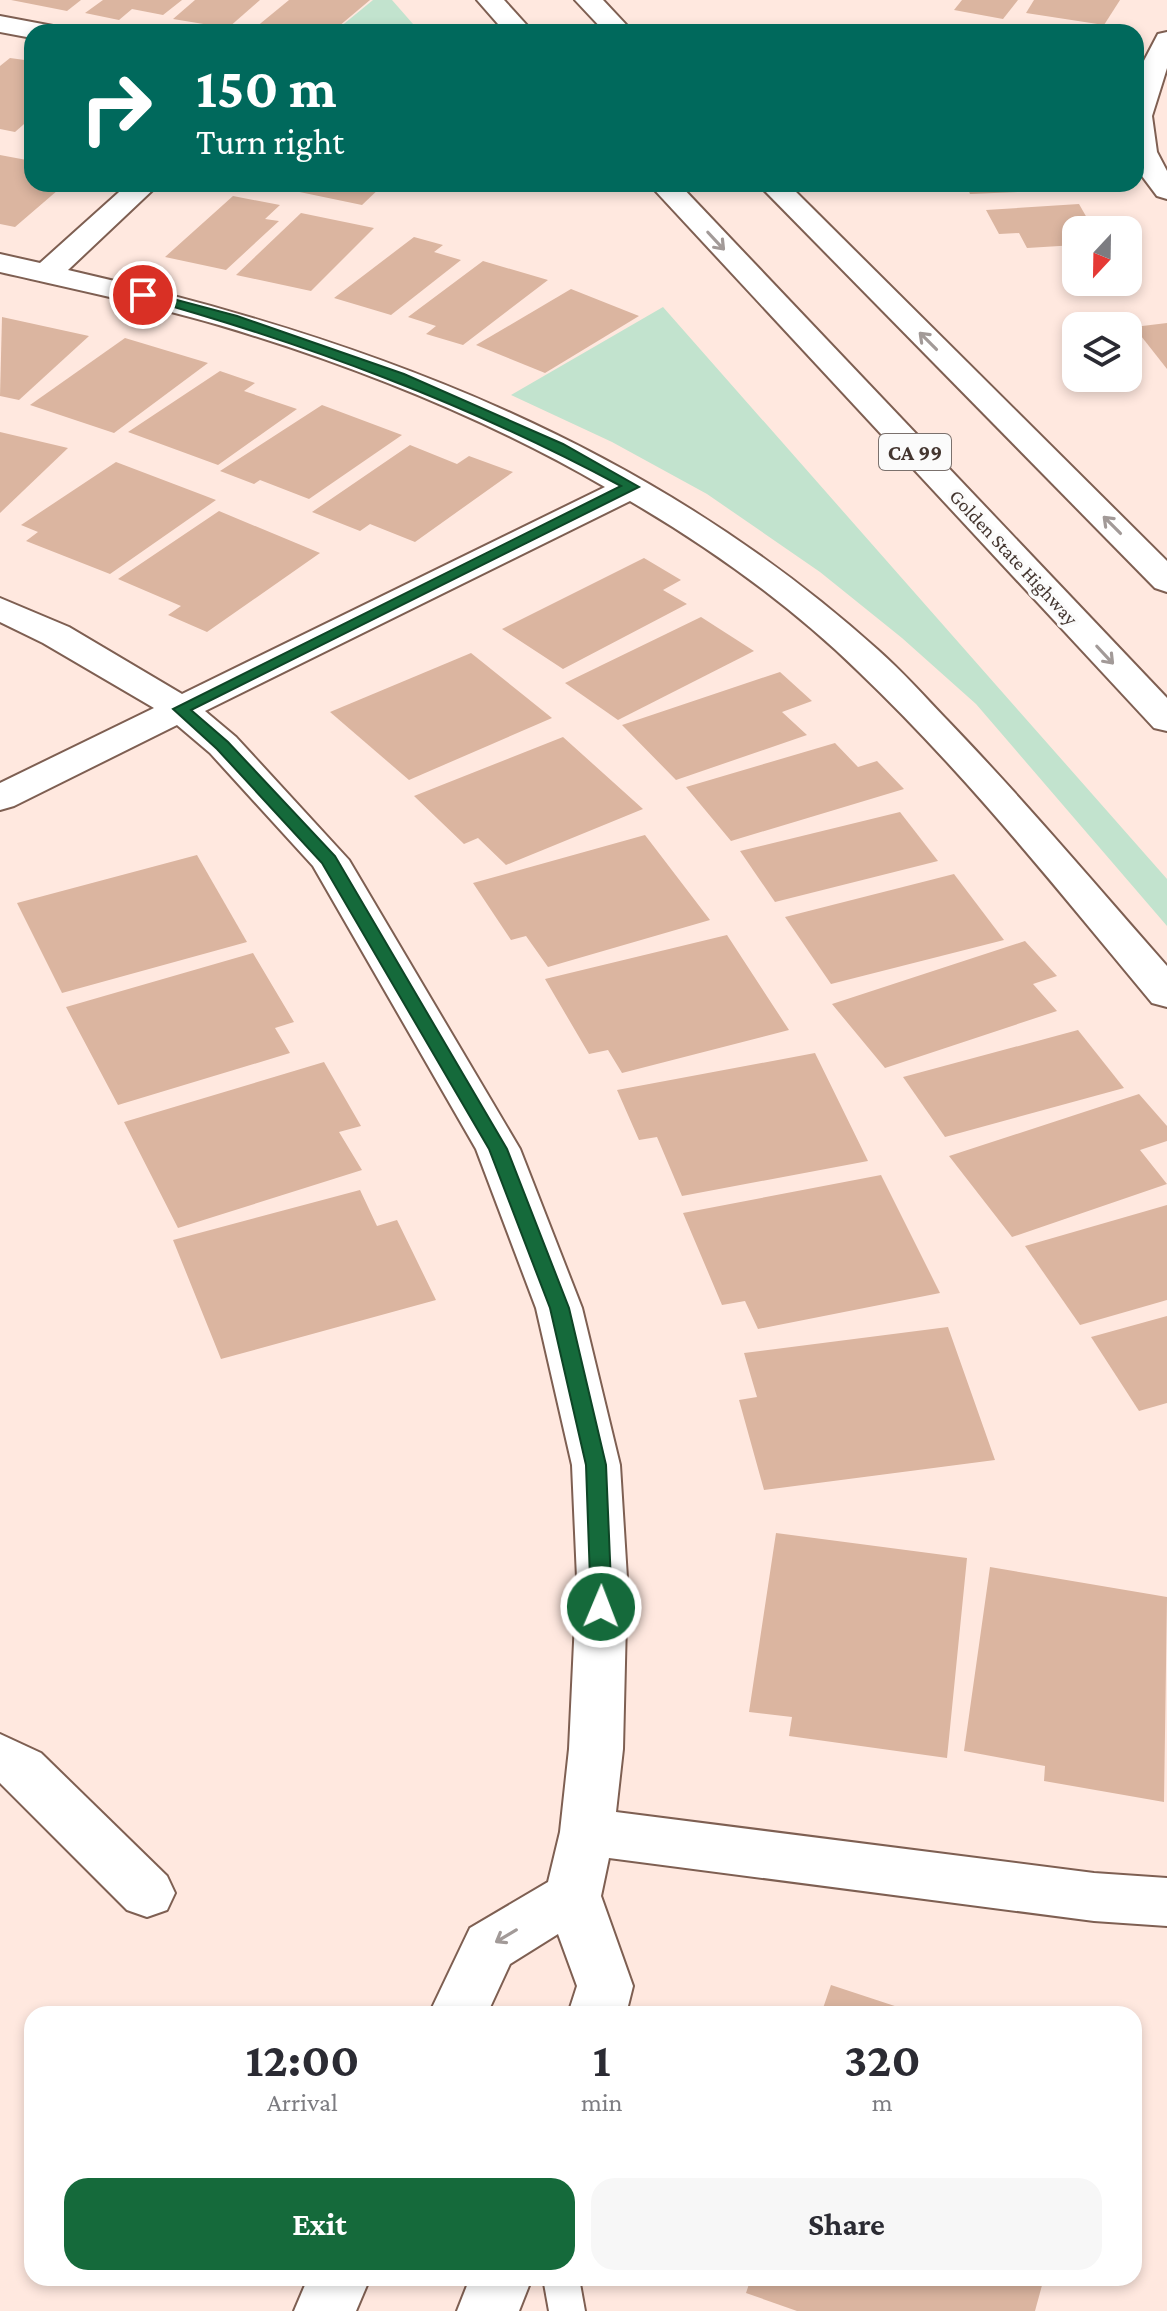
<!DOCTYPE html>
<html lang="en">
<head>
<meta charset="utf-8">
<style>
  :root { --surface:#fff; --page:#f7f7f7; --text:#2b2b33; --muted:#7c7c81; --accent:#156a3b }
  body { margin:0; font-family:"Crimson Pro",serif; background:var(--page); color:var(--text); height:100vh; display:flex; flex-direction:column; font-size:30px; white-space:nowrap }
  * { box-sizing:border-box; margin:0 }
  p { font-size:26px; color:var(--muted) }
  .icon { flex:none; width:44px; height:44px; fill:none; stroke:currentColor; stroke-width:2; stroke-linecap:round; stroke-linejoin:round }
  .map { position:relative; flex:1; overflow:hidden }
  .panel { position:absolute; left:24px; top:2006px; width:1118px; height:280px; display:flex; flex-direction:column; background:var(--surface); border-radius:24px; box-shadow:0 4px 12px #0003 }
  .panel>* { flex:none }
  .banner { position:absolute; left:24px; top:24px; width:1120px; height:168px; border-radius:24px; box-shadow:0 4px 12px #0003; background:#00695c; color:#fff; overflow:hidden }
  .needle { width:52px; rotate:202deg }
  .fabs { position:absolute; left:1062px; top:216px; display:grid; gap:16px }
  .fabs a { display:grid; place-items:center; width:80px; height:80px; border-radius:16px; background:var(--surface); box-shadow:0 4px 12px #0003; font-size:40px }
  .pin { position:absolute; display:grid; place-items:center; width:68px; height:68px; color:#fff; margin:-34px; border:4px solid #fff; border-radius:50%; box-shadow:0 2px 8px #0007 }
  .me { position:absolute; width:88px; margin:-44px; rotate:1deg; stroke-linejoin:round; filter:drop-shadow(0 0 6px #0008) }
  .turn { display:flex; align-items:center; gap:28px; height:168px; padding:0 40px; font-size:36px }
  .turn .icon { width:104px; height:104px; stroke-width:2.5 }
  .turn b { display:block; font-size:56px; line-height:68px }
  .eta { display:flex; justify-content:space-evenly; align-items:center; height:136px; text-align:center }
  .eta b { font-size:48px; font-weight:700; line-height:56px }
  .button { display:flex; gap:16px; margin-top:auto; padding:16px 40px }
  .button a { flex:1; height:92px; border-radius:24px; background:var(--accent); color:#fff; font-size:32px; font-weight:700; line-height:92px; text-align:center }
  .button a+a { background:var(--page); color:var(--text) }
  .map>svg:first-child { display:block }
</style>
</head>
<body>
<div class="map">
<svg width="1167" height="2311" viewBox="0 0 1167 2311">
  <rect width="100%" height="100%" fill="#ffe8df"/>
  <g fill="#c2e3ce">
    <path d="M373 0H392L420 32H334Z"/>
    <path d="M663 307 1167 879V926L976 704 902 638 820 572 707 494 612 442 511 395Z"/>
  </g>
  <g fill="#dbb5a0">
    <path d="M11 0H81L67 11Z"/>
    <path d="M103 0H182L163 15 132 9 119 20 85 13Z"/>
    <path d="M195 0H260L228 28 173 19Z"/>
    <path d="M289 0H370L332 32H250Z"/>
    <path d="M962 0H1018L1003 19 954 10Z"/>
    <path d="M1034 0H1120L1104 25 1026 13Z"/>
    <path d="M10 58 32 61V117L15 132 0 129V66Z"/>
    <path d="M0 155 32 161V184H65L15 227 0 224Z"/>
    <path d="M261 184H384L362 205Z"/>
    <path d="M966 184H1059L1062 190 970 194Z"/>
    <path d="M233 196 280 205 265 219 279 221 226 270 165 257Z"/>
    <path d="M1079 204 1091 225 1123 223 1127 230H1076V245L1027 248 1019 233 999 234 986 210Z"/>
    <path d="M301 213 374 228 311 291 236 275Z"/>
    <path d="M414 237 443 245 434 252 461 260 391 315 334 298Z"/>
    <path d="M483 261 548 280 463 345 426 334 436 326 408 317Z"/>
    <path d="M571 289 639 316 545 373 476 345Z"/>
    <path d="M2 317 89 336 19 400 0 396Z"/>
    <path d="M1167 323V369L1134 327Z"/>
    <path d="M125 338 208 363 114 433 30 405Z"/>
    <path d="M220 371 255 383 244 391 297 409 218 465 128 432Z"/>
    <path d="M322 405 402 435 309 499 260 480 254 484 220 471Z"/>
    <path d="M0 432 68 448 0 513Z"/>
    <path d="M410 445 457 464 469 456 513 472 415 542 370 524 360 531 312 512Z"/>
    <path d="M116 462 216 500 110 574 26 541 38 532 21 525Z"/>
    <path d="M219 511 320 553 207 632 168 615 181 606 118 579Z"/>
    <path d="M644 558 681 580 663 590 687 604 563 669 502 629Z"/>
    <path d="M701 617 754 651 618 720 565 683Z"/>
    <path d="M471 653 552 718 409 780 330 712Z"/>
    <path d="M780 672 812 701 782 712 807 735 676 780 622 725Z"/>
    <path d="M563 737 643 809 506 865 478 838 464 844 414 796Z"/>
    <path d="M835 743 858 767 877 761 904 789 731 841 686 787Z"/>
    <path d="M900 812 938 861 775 902 740 851Z"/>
    <path d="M645 835 710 920 548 967 526 936 511 940 473 883Z"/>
    <path d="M197 855 247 942 62 993 17 903Z"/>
    <path d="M954 874 1004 940 831 984 785 917Z"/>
    <path d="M727 935 789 1030 622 1073 608 1050 589 1054 545 979Z"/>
    <path d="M1025 941 1057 976 1033 984 1057 1011 885 1068 832 1004Z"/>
    <path d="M253 953 294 1022 275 1028 290 1053 118 1105 66 1007Z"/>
    <path d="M1078 1030 1124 1088 945 1137 903 1077Z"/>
    <path d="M815 1053 868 1161 682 1196 657 1137 639 1140 617 1090Z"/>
    <path d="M324 1062 361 1126 339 1132 362 1170 178 1228 124 1122Z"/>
    <path d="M1139 1094 1167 1126V1141L1140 1150 1167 1184 1012 1237 949 1156Z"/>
    <path d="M881 1175 940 1293 758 1329 745 1301 722 1305 683 1213Z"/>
    <path d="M360 1190 377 1226 397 1220 436 1300 221 1359 173 1240Z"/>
    <path d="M1167 1205V1300L1080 1325 1025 1246Z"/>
    <path d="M1167 1316V1403L1139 1411 1091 1337Z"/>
    <path d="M948 1327 995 1460 764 1490 739 1400 757 1397 744 1353Z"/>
    <path d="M776 1533 967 1558 947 1758 789 1736 792 1717 749 1712Z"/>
    <path d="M990 1567 1167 1597 1164 1802 1044 1781 1045 1766 964 1751Z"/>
    <path d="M831 1985 916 2013V2014H821Z"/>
    <path d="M751 2278H1044L1035 2311H797L746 2293Z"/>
  </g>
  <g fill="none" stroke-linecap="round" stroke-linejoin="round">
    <defs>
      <path id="service" d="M543 2278H579L585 2311H549Z"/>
      <g id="minor">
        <path d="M0 16 53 26 57 32H32V38L0 32Z"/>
        <path d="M1167 32V68L1152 116 1157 152 1167 171V199L1157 196 1136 168V76L1158 34Z"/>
        <path d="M128 184H159L68 270C367 338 647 442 878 650 903 672 925 697 948 721 1024 800 1095 884 1167 966V1007L1152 1003C1058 890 965 773 858 671 790 605 712 549 630 501L205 711 236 737 349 860 520 1149 582 1308 620 1465 627 1578 623 1749 616 1812 1094 1873 1167 1878V1926L1094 1921 609 1858 601 1896 633 1986 626 2014H568L577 1986 558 1934 510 1964 487 2014H429L470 1928 548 1882 560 1832 569 1749 577 1578 572 1465 536 1308 476 1149 313 866 210 753 177 725 14 806 0 810V783L154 708 43 643 0 622V598L69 627 182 694 605 487C484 417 353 365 219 325 147 304 73 289 0 272V254L40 263Z"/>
        <path d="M0 1734 41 1753 167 1876 175 1893 167 1910 147 1917 127 1910 0 1783Z"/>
        <path d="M308 2278H370L356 2311H294Z"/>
        <path d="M470 2278H532L519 2311H457Z"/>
      </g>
      <g id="motorway">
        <path d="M477 0H504L533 32H505Z"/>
        <path d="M575 0H603L633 32H605Z"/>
        <path d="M649 184H679L1167 698V731L1154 728Z"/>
        <path d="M758 184H788L1167 561V592L1155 588Z"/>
      </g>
    </defs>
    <use href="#service" stroke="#7e5f52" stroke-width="4"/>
    <use href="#minor" stroke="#7e5f52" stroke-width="4"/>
    <use href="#motorway" stroke="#7e5f52" stroke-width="4"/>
    <use href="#service" fill="#fff" fill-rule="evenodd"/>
    <use href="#minor" fill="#fff" fill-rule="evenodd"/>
    <use href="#motorway" fill="#fff" fill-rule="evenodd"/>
  </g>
  <defs><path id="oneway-shaft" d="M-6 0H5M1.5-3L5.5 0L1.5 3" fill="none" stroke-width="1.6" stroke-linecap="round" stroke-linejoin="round" transform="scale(2)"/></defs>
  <g stroke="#a29a98">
    <use href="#oneway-shaft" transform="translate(716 241) rotate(47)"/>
    <use href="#oneway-shaft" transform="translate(928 341) rotate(-135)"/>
    <use href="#oneway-shaft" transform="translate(1112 525) rotate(-135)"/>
    <use href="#oneway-shaft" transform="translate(1105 655) rotate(47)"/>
    <use href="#oneway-shaft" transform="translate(506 1936) rotate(149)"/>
  </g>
  <path fill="#156a3b" stroke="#0e4526" stroke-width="2" d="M143 291 237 316 404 374 563 444 639 487 191 710 228 742 335 856 507 1149 569 1308 606 1465 612 1607 609 1613 601 1615 594 1613 591 1607 586 1465 550 1308 489 1149 322 863 217 749 173 709 621 486C466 403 308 344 139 297V292Z"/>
  <g text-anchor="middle" stroke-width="7" stroke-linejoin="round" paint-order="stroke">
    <g font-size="20" fill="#443630" stroke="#fbfbfb">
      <text transform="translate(1014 557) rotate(47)" y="7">Golden State Highway</text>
    </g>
    <rect fill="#fbfbfb" stroke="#7b716d" stroke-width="2" x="879" y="434" width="72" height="36" rx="6"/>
    <g font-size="22" font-weight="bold" fill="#443630">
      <text x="915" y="460">CA 99</text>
    </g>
  </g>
</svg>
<div class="fabs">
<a><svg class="needle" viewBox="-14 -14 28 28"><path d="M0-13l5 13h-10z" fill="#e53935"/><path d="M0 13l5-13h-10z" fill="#7c7c81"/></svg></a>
<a><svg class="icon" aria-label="layers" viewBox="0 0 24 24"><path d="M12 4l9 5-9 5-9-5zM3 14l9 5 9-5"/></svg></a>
</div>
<div class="pin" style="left:143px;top:295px;background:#d93025"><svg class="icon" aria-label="arrive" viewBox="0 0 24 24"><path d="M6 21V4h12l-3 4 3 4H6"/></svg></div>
<svg class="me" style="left:601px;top:1607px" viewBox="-20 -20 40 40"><circle r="17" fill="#156a3b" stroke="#fff" stroke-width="3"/><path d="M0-11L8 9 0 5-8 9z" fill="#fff"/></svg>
<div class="banner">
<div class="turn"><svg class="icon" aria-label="right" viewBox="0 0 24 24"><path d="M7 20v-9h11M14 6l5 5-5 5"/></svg><div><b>150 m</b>Turn right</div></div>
</div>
<section class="panel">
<div class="eta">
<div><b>12:00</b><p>Arrival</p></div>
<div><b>1</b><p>min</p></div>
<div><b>320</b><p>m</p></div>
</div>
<div class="button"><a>Exit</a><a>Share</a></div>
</section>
</div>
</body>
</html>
